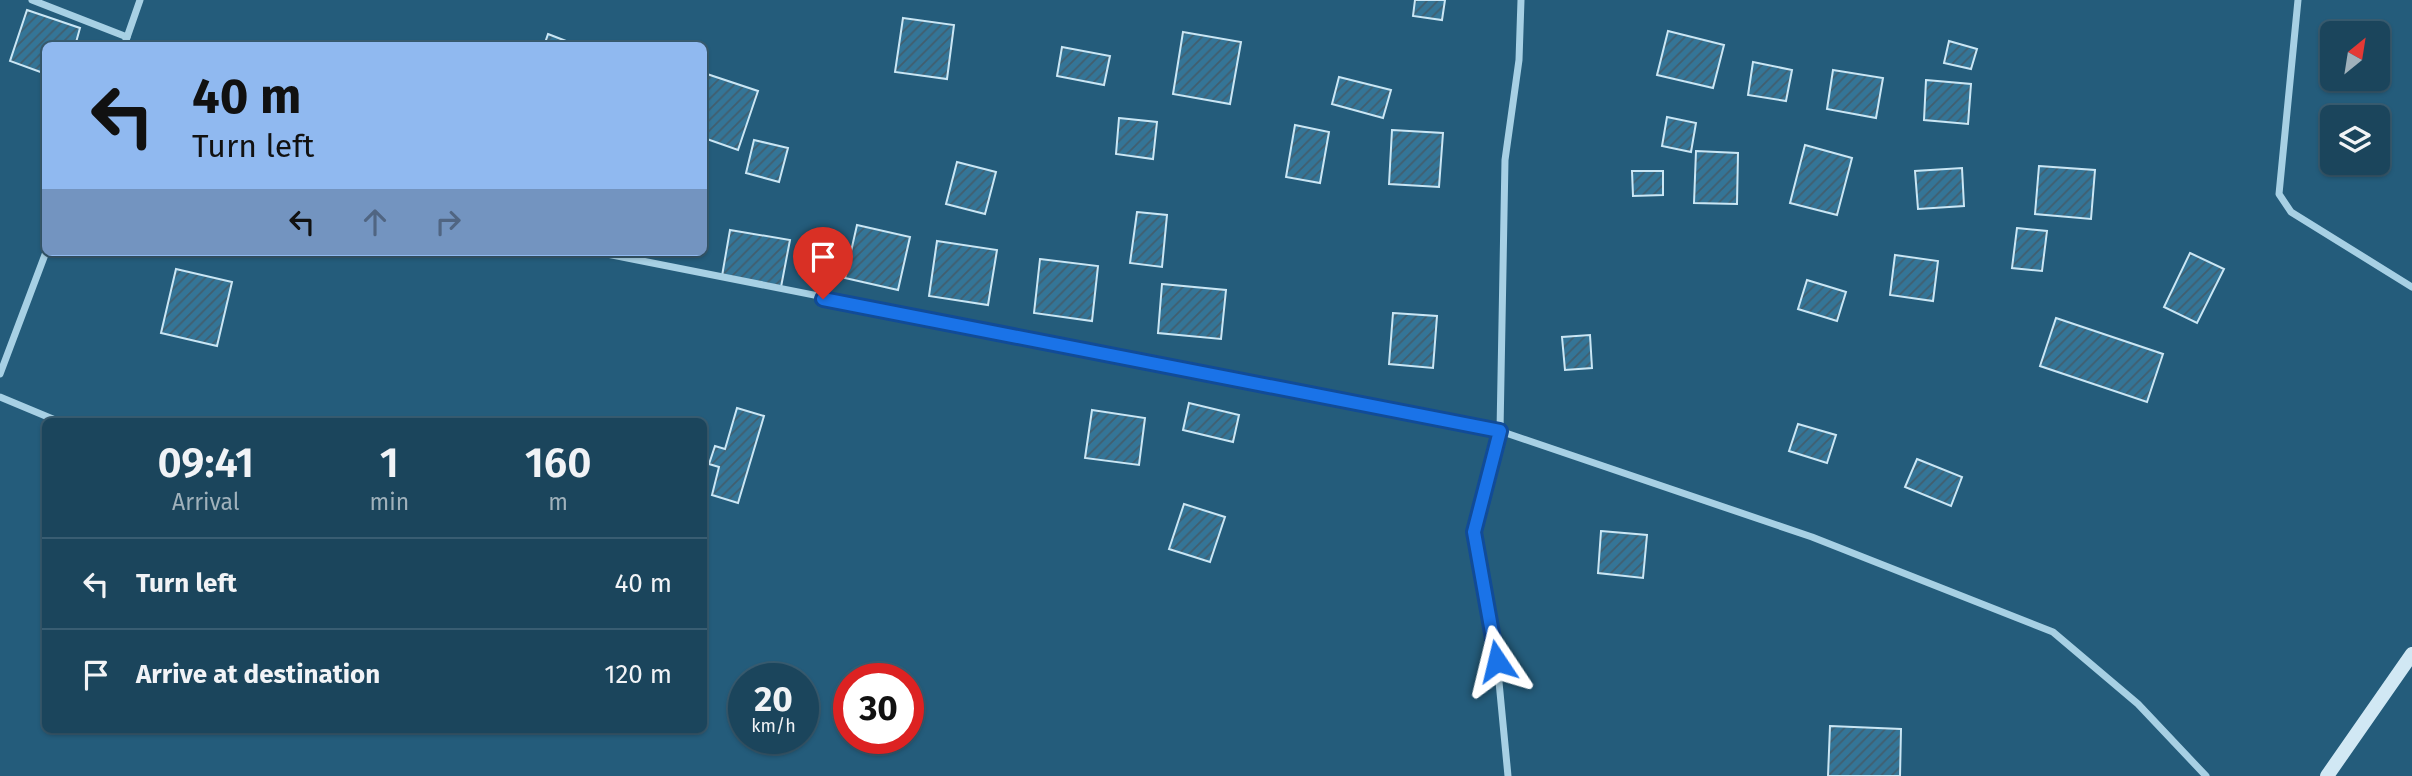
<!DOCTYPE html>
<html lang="en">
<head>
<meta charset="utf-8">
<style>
  :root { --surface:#1b455c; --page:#244c62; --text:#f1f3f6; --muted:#a0b1bb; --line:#395d72 }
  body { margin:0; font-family:"Fira Sans",sans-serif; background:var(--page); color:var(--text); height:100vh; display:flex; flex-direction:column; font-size:26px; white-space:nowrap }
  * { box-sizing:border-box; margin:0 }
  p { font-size:23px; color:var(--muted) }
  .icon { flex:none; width:38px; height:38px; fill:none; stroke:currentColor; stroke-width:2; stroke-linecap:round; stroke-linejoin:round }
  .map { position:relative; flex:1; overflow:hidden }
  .details { position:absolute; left:42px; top:418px; width:665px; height:315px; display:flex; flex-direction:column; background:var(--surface); border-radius:10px; box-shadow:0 2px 5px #0004,0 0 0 2px var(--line) }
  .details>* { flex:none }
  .guide { position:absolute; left:42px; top:42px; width:665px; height:214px; border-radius:10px; box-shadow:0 2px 5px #0004,0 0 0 2px var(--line); background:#90b9f0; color:#111; overflow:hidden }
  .needle { width:46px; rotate:30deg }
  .tools { position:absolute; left:2320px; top:21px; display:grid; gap:14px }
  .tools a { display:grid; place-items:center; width:70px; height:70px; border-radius:10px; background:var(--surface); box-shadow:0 2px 5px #0004,0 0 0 2px var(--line); font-size:35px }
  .speed { position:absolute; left:728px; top:663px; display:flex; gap:14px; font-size:35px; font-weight:700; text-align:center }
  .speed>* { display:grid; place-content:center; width:91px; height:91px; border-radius:50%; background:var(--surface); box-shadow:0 2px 5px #0004,0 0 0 2px var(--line); line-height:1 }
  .speed small { font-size:18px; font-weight:400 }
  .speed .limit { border:10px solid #d22; background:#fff; color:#111 }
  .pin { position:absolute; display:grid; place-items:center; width:60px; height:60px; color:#fff; margin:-72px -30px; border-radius:50% 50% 50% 0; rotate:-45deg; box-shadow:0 0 7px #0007 }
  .pin .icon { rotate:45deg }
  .me { position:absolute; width:77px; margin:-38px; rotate:350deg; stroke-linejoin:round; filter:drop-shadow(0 0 5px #0008) }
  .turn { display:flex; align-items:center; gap:24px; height:147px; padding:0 35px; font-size:32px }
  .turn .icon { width:91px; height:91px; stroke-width:2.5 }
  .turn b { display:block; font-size:49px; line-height:60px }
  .lanes { display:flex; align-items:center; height:66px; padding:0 35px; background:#0003; justify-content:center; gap:35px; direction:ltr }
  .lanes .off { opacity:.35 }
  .eta { display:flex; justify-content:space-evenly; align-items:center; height:119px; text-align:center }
  .eta b { font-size:42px; font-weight:600; line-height:49px }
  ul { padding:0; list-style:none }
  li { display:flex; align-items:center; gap:21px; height:91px; padding:0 35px; border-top:2px solid var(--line) }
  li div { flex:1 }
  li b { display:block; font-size:26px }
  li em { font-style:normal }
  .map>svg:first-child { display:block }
</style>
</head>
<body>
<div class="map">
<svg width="2412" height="776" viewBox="0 0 2412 776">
  <defs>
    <pattern id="building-hatch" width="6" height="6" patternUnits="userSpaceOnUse" patternTransform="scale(1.75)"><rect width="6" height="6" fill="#347597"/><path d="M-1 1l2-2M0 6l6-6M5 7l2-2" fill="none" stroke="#415e6e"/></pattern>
  </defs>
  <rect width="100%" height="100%" fill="#245c7b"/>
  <g fill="url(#building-hatch)" stroke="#cae6f4" stroke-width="2">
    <path d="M1415 0H1445L1442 20 1413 16Z"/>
    <path d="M27 10 80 28 75 46H46V74L10 61Z"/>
    <path d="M903 18 954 25 947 79 895 72Z"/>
    <path d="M1668 31 1724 45 1713 88 1657 75Z"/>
    <path d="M1183 32 1241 42 1230 104 1173 94Z"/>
    <path d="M548 34 579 46H544Z"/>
    <path d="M1949 41 1977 49 1971 69 1944 63Z"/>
    <path d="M1062 47 1110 56 1104 85 1057 76Z"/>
    <path d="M1753 62 1792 70 1786 101 1748 95Z"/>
    <path d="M1833 70 1883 78 1876 118 1827 109Z"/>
    <path d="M704 73 758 91 738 150 704 138Z"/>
    <path d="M1339 77 1391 90 1383 118 1332 104Z"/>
    <path d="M1926 80 1971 84 1968 124 1924 120Z"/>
    <path d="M1667 117 1696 123 1691 152 1662 146Z"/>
    <path d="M1119 118 1157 122 1153 159 1116 154Z"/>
    <path d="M1295 125 1329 132 1320 183 1286 177Z"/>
    <path d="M1392 130 1443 133 1439 187 1389 184Z"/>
    <path d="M754 140 788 148 779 182 746 173Z"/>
    <path d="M1805 145 1852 158 1837 215 1790 203Z"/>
    <path d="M1696 151 1738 153 1737 204 1694 203Z"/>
    <path d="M957 162 996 172 985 214 946 204Z"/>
    <path d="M2039 166 2095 170 2091 219 2035 214Z"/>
    <path d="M1962 168 1964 206 1918 209 1915 171Z"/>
    <path d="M1632 171H1663V195L1633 196Z"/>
    <path d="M1137 212 1167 215 1162 267 1130 263Z"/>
    <path d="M857 225 910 237 898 290 845 278Z"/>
    <path d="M2017 228 2047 231 2042 271 2012 268Z"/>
    <path d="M730 230 790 240 781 287 722 276Z"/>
    <path d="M937 241 997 250 988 305 929 296Z"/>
    <path d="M2190 253 2224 269 2197 323 2164 307Z"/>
    <path d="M1895 255 1938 261 1933 301 1890 295Z"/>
    <path d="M1040 259 1098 266 1092 321 1034 313Z"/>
    <path d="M176 269 232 282 217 346 161 333Z"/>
    <path d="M1807 280 1846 292 1837 321 1798 309Z"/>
    <path d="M1162 284 1226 290 1221 339 1158 333Z"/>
    <path d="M1393 313 1437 316 1433 368 1389 364Z"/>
    <path d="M2056 318 2163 354 2147 402 2040 366Z"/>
    <path d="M1590 335 1592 368 1565 370 1562 337Z"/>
    <path d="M1189 403 1239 415 1233 442 1183 430Z"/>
    <path d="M737 408 764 416 738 503 712 495 719 467 709 464 715 446 725 449Z"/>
    <path d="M1092 410 1145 418 1139 465 1085 458Z"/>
    <path d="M1798 424 1836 435 1827 463 1789 451Z"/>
    <path d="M1917 459 1962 477 1951 506 1905 487Z"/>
    <path d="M1184 504 1225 517 1210 562 1169 549Z"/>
    <path d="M1601 531 1647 535 1643 578 1598 573Z"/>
    <path d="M1830 726 1901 729 1900 776H1828Z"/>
  </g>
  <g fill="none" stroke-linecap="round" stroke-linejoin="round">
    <g stroke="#a7d0e4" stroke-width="7">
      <path d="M32 0 127 37"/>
      <path d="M2298 0 2279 194 2291 212 2412 287"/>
      <path d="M124 46 140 0"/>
      <path d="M597 252 1500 431 1812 537 2053 632 2138 704 2206 776"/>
      <path d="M0 374 46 252"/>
      <path d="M0 397 60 422"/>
      <path d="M1508 776 1497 661 1474 532 1500 431 1505 160 1519 60 1521 0"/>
    </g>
    <path stroke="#d1e8f4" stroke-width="14" d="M2327 776 2412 654"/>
  </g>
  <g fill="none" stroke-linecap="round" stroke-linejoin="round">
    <defs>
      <path id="route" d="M823 299 1500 431 1474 532 1497 661"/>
    </defs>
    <use href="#route" stroke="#114b97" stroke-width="18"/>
    <use href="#route" stroke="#1a73e8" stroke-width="12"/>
  </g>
</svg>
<div class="tools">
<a><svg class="needle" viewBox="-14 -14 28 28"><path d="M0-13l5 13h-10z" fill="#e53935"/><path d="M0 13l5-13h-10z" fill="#a0b1bb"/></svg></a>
<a><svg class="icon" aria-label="layers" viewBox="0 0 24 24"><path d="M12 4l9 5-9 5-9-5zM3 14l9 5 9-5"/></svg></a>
</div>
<div class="speed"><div>20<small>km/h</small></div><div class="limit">30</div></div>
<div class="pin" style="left:823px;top:299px;background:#d93025"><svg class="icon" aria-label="arrive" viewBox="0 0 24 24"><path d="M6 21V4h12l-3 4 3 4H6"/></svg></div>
<svg class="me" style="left:1497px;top:661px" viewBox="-20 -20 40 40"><path d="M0-17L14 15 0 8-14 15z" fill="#1a73e8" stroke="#fff" stroke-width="4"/></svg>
<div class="guide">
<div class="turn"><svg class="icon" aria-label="left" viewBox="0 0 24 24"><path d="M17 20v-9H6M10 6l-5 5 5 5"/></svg><div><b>40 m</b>Turn left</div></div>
<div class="lanes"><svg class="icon" aria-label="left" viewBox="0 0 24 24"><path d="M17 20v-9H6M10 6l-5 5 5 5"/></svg><svg class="icon off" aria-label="ahead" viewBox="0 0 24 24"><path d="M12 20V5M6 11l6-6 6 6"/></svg><svg class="icon off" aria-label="right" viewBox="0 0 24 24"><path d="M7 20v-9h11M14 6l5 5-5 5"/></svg></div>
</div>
<section class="details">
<div class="eta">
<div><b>09:41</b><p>Arrival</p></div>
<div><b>1</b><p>min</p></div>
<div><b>160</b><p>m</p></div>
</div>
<ul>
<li><svg class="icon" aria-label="left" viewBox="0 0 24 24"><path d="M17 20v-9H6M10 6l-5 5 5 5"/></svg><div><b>Turn left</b></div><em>40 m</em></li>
<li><svg class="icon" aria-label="arrive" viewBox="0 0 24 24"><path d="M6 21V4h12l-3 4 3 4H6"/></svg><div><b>Arrive at destination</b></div><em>120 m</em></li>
</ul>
</section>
</div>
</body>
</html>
